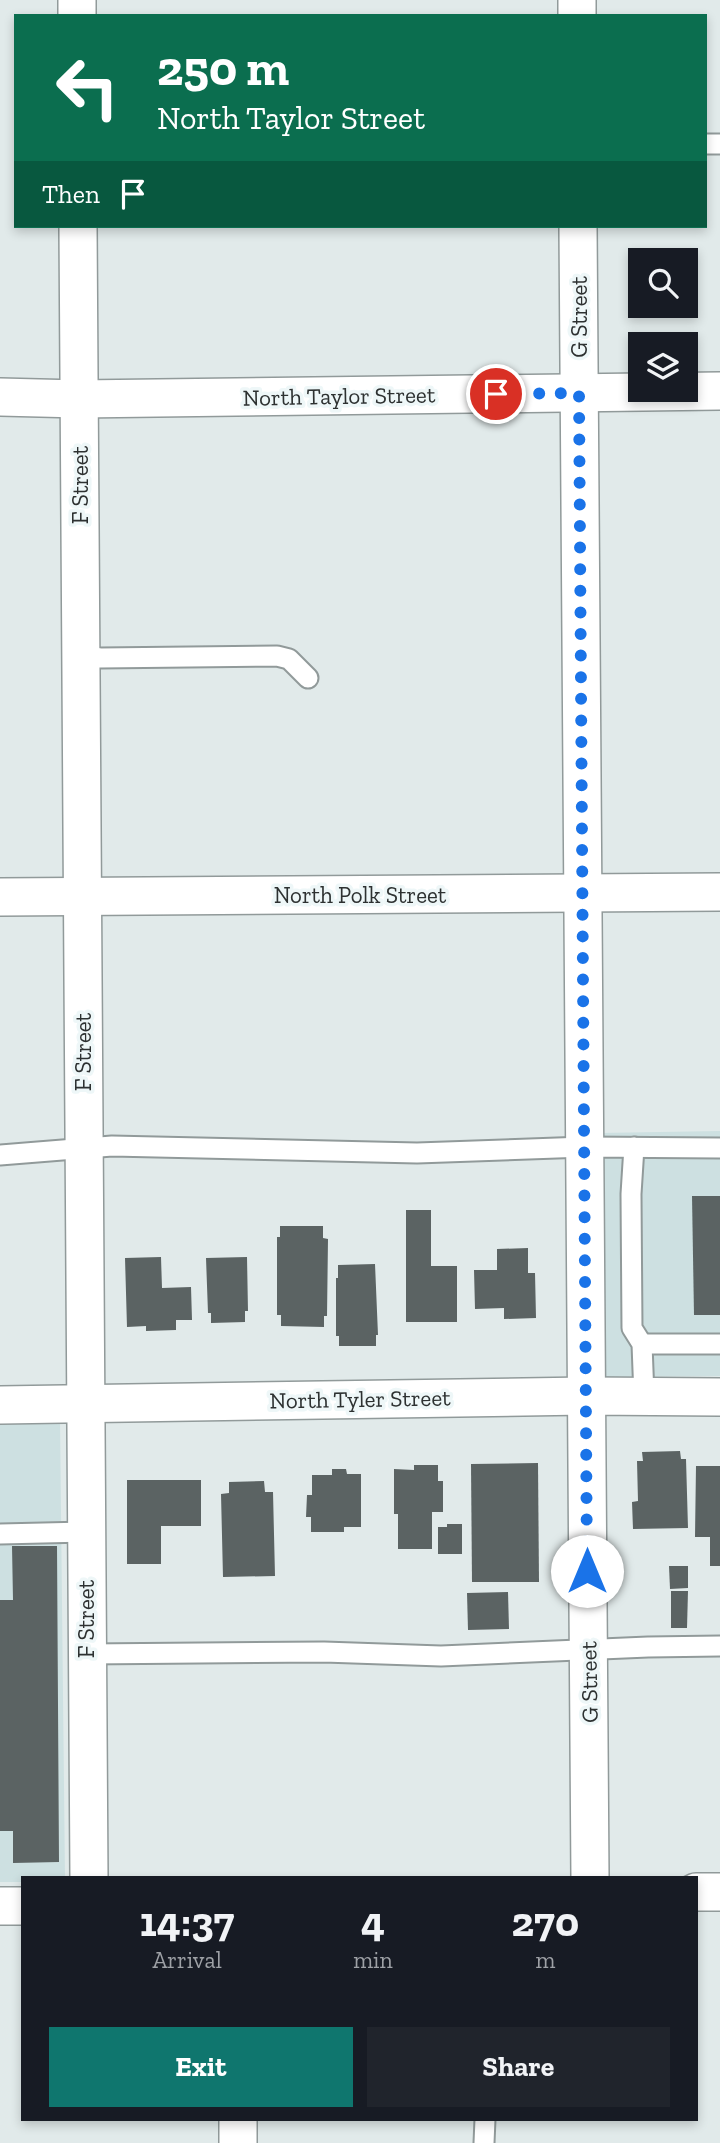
<!DOCTYPE html>
<html lang="en">
<head>
<meta charset="utf-8">
<style>
  :root { --surface:#171b24; --page:#20242c; --text:#f1f3f6; --muted:#9ea1a6; --accent:#0f766e }
  body { margin:0; font-family:"Zilla Slab",serif; background:var(--page); color:var(--text); height:100vh; display:flex; flex-direction:column; font-size:26px; white-space:nowrap }
  * { box-sizing:border-box; margin:0 }
  p { font-size:23px; color:var(--muted) }
  .icon { flex:none; width:38px; height:38px; fill:none; stroke:currentColor; stroke-width:2; stroke-linecap:round; stroke-linejoin:round }
  .map { position:relative; flex:1; overflow:hidden }
  .panel { position:absolute; left:21px; top:1876px; width:677px; height:245px; display:flex; flex-direction:column; background:var(--surface); border-radius:0px; box-shadow:0 4px 10px #0003 }
  .panel>* { flex:none }
  .hud { position:absolute; left:14px; top:14px; width:693px; height:214px; border-radius:0px; box-shadow:0 4px 10px #0003; background:#0b6e4f; color:#fff; overflow:hidden }
  .fabs { position:absolute; left:628px; top:248px; display:grid; gap:14px }
  .fabs a { display:grid; place-items:center; width:70px; height:70px; border-radius:0px; background:var(--surface); box-shadow:0 4px 10px #0003; font-size:35px }
  .pin { position:absolute; display:grid; place-items:center; width:60px; height:60px; color:#fff; margin:-30px; border:4px solid #fff; border-radius:50%; box-shadow:0 2px 7px #0007 }
  .me { position:absolute; width:77px; margin:-38px; rotate:0deg; stroke-linejoin:round; filter:drop-shadow(0 0 5px #0008) }
  .turn { display:flex; align-items:center; gap:24px; height:147px; padding:0 28px; font-size:32px }
  .turn .icon { width:91px; height:91px; stroke-width:2.5 }
  .turn b { display:block; font-size:49px; line-height:60px }
  .then { display:flex; align-items:center; height:66px; padding:0 28px; background:#0003; gap:14px; font-size:26px }
  .eta { display:flex; justify-content:space-evenly; align-items:center; height:119px; text-align:center }
  .eta b { font-size:42px; font-weight:700; line-height:49px }
  .button { display:flex; gap:14px; margin-top:auto; padding:14px 28px }
  .button a { flex:1; height:80px; border-radius:0px; background:var(--accent); color:#fff; font-size:28px; font-weight:700; line-height:80px; text-align:center }
  .button a+a { background:var(--page); color:var(--text) }
  .map>svg:first-child { display:block }
</style>
</head>
<body>
<div class="map">
<svg width="720" height="2143" viewBox="0 0 720 2143">
  <rect width="100%" height="100%" fill="#e1eaea"/>
  <g fill="#cde0e1">
    <path d="M720 1131V1376L602 1377 599 1133Z"/>
    <path d="M60 1419 65 1878H23V1882H0V1420Z"/>
  </g>
  <g fill="#5b6363">
    <path d="M692 1196H720V1315H694Z"/>
    <path d="M406 1210H431V1266H457V1322H406Z"/>
    <path d="M280 1226H323V1238L328 1239 327 1316H324V1327L281 1326V1315H277V1237H280Z"/>
    <path d="M528 1248V1273H535L536 1318 504 1319V1308L475 1309 474 1270H497V1249Z"/>
    <path d="M161 1257 162 1288 191 1287 192 1320H176V1330L146 1331V1326L127 1327 125 1258Z"/>
    <path d="M247 1257 248 1311H245V1322L211 1323V1313H208L206 1258Z"/>
    <path d="M375 1264 378 1335H376V1346H339V1336H336V1278H338V1265Z"/>
    <path d="M680 1451 681 1459H686L688 1528 633 1529 632 1502 638 1501 637 1461H643L642 1452Z"/>
    <path d="M538 1463 539 1582H472L471 1464Z"/>
    <path d="M414 1465H438V1481H443V1512H432V1549H398V1514H394V1469L414 1470Z"/>
    <path d="M696 1466H720V1566H710V1537H695Z"/>
    <path d="M332 1469H346L347 1474H361V1527H344V1532H311V1517H306L307 1495H312V1475H332Z"/>
    <path d="M127 1480H201V1526H161V1564H127Z"/>
    <path d="M264 1481 265 1492H273L275 1576 223 1577 221 1494 229 1493V1482Z"/>
    <path d="M447 1524H462V1554H438V1527H447Z"/>
    <path d="M12 1546H57L59 1862 13 1863V1831H0V1600H13Z"/>
    <path d="M669 1566H688V1588L670 1589Z"/>
    <path d="M671 1591H688L687 1628H671Z"/>
    <path d="M508 1592 509 1629 468 1630 467 1593Z"/>
  </g>
  <g fill="none" stroke-linecap="round" stroke-linejoin="round">
    <defs>
      <g id="lane">
        <path d="M705 144H720"/>
        <path d="M81 655 100 658 277 656 289 659 308 678"/>
        <path d="M634 1147 631 1194 632 1328 642 1344 644 1397"/>
        <path d="M0 1155 112 1146 417 1153 585 1147 720 1148"/>
        <path d="M642 1344H720"/>
        <path d="M0 1534 86 1532"/>
        <path d="M87 1654 324 1652 441 1656 648 1647 720 1646"/>
        <path d="M484 2143 485 2119"/>
      </g>
      <g id="street">
        <path d="M77 0V16"/>
        <path d="M577 0V16"/>
        <path d="M78 226 89 1878"/>
        <path d="M578 226 590 1878"/>
        <path d="M0 397 79 399 720 391"/>
        <path d="M0 897 720 892"/>
        <path d="M0 1405 586 1396 720 1397"/>
        <path d="M696 1892H720"/>
        <path d="M0 1906H23"/>
        <path d="M238 2143V2119"/>
      </g>
    </defs>
    <use href="#lane" stroke="#919a9a" stroke-width="23"/>
    <use href="#street" stroke="#919a9a" stroke-width="40"/>
    <use href="#lane" stroke="#fff" stroke-width="19"/>
    <use href="#street" stroke="#fff" stroke-width="37"/>
  </g>
  <g fill="none" stroke-linecap="round" stroke-linejoin="round">
    <path stroke="#1a73e8" stroke-width="12" stroke-dasharray="0 21.6" d="M496 394 579 393 587 1571"/>
  </g>
  <g text-anchor="middle" stroke-width="7" stroke-linejoin="round" paint-order="stroke">
    <g font-size="23" fill="#2d3131" stroke="#eef7f8">
      <text transform="translate(579 317) rotate(-90)" y="8">G Street</text>
      <text transform="translate(339 396) rotate(-1)" y="8">North Taylor Street</text>
      <text transform="translate(80 485) rotate(-90)" y="8">F Street</text>
      <text x="360" y="903">North Polk Street</text>
      <text transform="translate(83 1052) rotate(-90)" y="8">F Street</text>
      <text transform="translate(360 1399) rotate(-1)" y="8">North Tyler Street</text>
      <text transform="translate(86 1619) rotate(-90)" y="8">F Street</text>
      <text transform="translate(589 1682) rotate(-91)" y="8">G Street</text>
    </g>
  </g>
</svg>
<div class="fabs">
<a><svg class="icon" aria-label="search" viewBox="0 0 24 24"><circle cx="10" cy="10" r="6"/><path d="M15 15l6 6"/></svg></a>
<a><svg class="icon" aria-label="layers" viewBox="0 0 24 24"><path d="M12 4l9 5-9 5-9-5zM3 14l9 5 9-5"/></svg></a>
</div>
<div class="pin" style="left:496px;top:394px;background:#d93025"><svg class="icon" aria-label="arrive" viewBox="0 0 24 24"><path d="M6 21V4h12l-3 4 3 4H6"/></svg></div>
<svg class="me" style="left:587px;top:1571px" viewBox="-20 -20 40 40"><circle r="19" fill="#fff"/><path d="M0-13L10 11 0 6-10 11z" fill="#1a73e8"/></svg>
<div class="hud">
<div class="turn"><svg class="icon" aria-label="left" viewBox="0 0 24 24"><path d="M17 20v-9H6M10 6l-5 5 5 5"/></svg><div><b>250 m</b>North Taylor Street</div></div>
<div class="then">Then<svg class="icon" aria-label="arrive" viewBox="0 0 24 24"><path d="M6 21V4h12l-3 4 3 4H6"/></svg></div>
</div>
<section class="panel">
<div class="eta">
<div><b>14:37</b><p>Arrival</p></div>
<div><b>4</b><p>min</p></div>
<div><b>270</b><p>m</p></div>
</div>
<div class="button"><a>Exit</a><a>Share</a></div>
</section>
</div>
</body>
</html>
